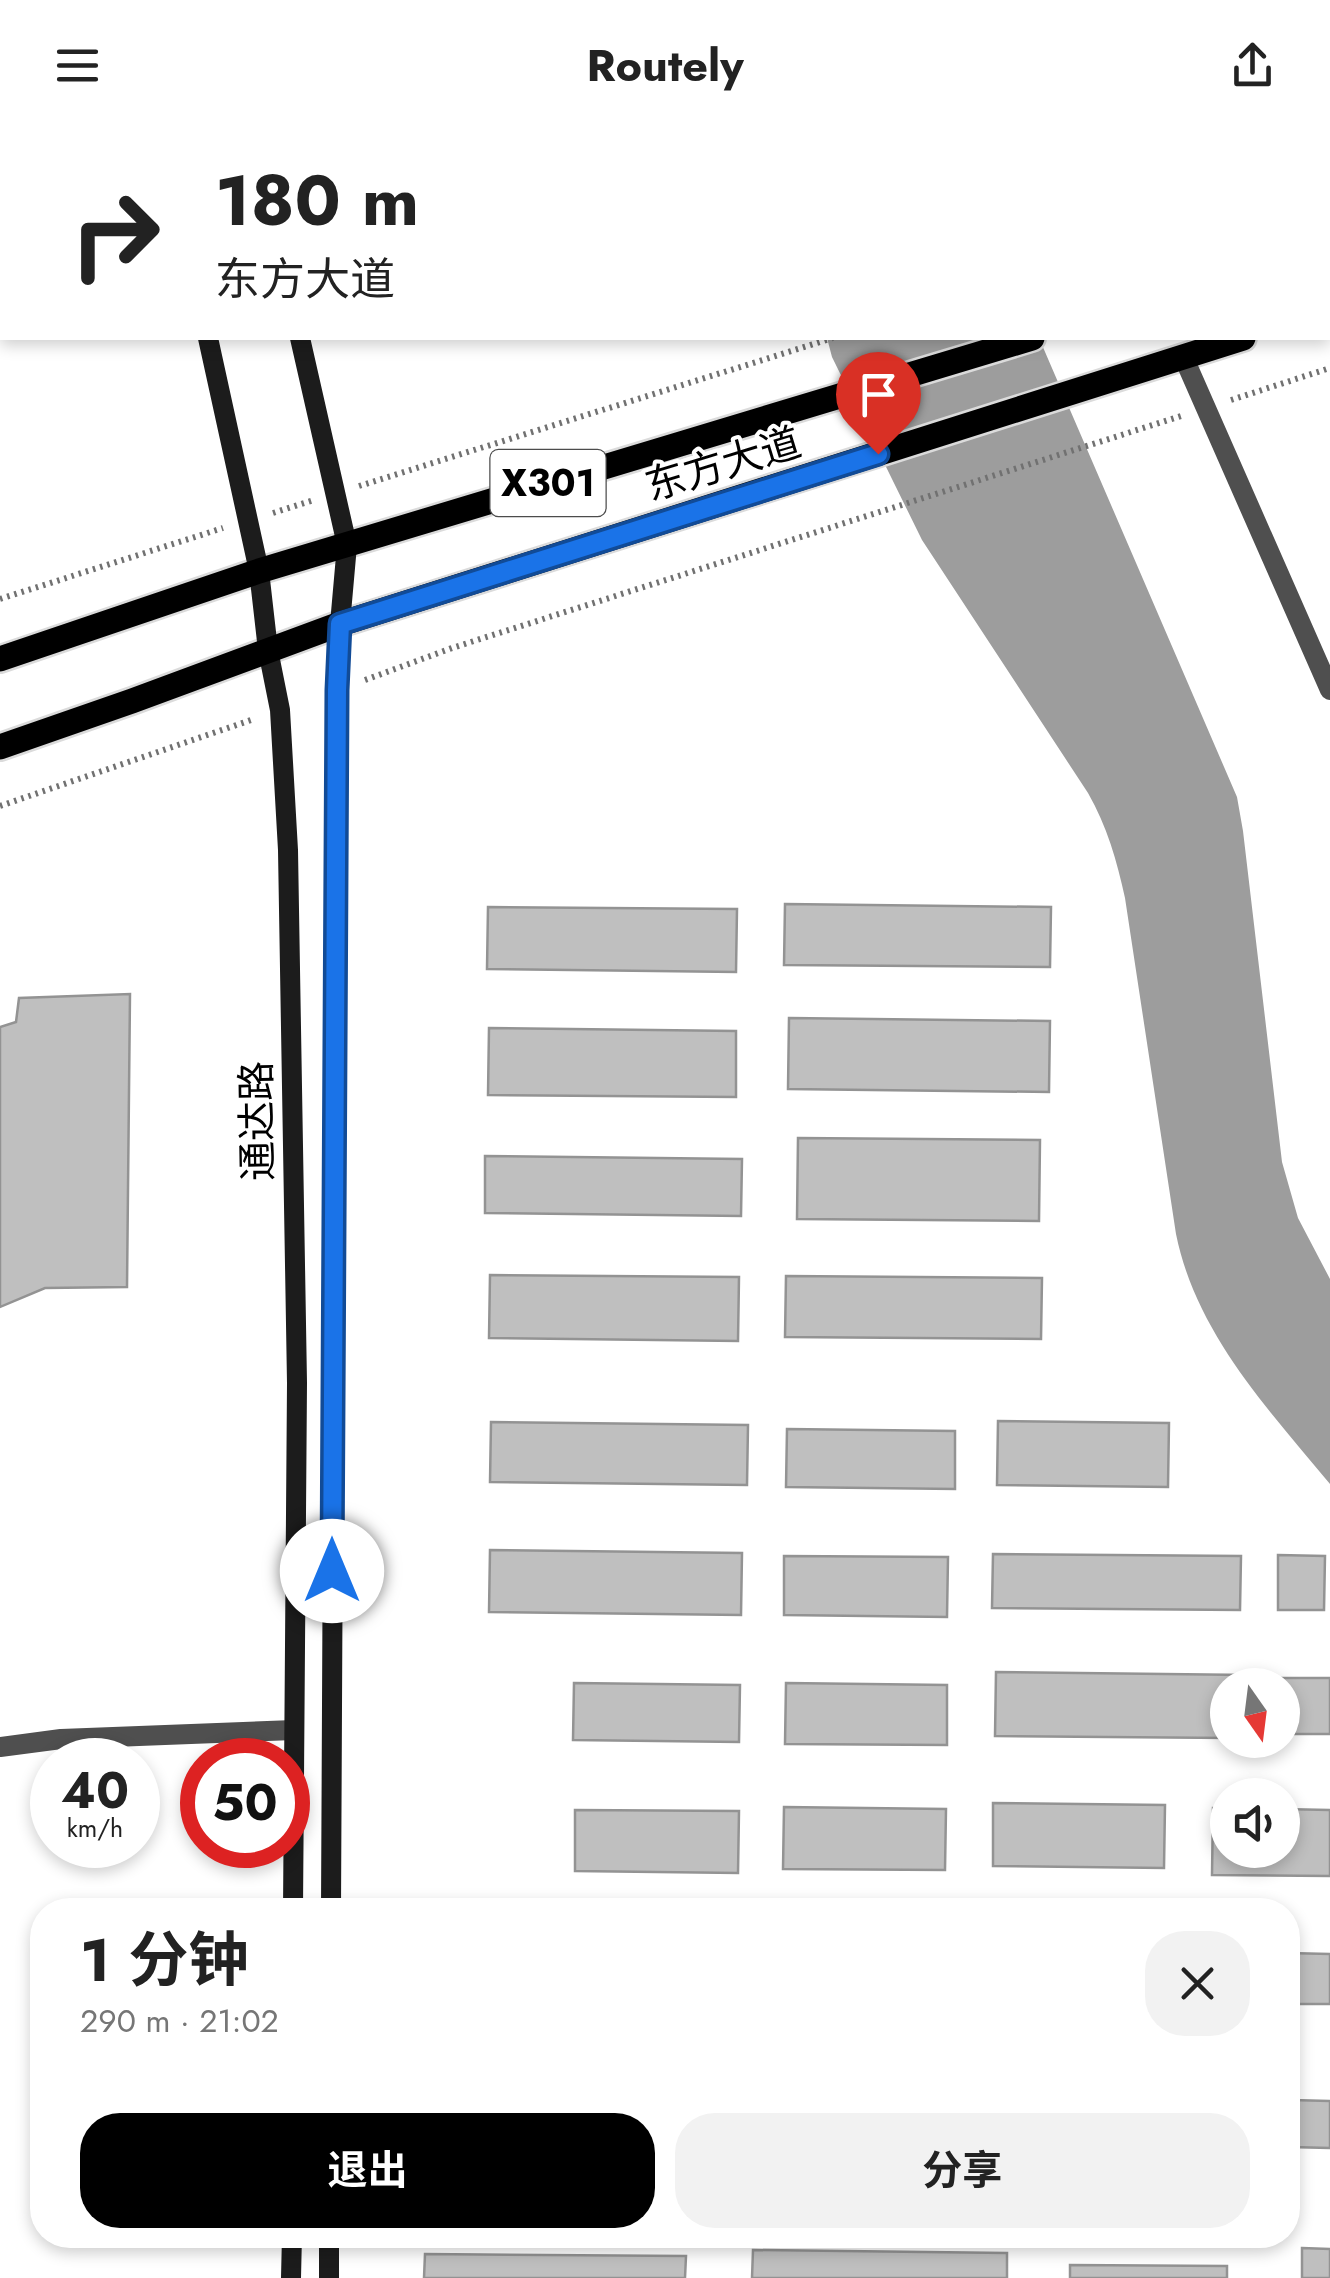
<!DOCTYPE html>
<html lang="zh">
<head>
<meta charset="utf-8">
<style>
  :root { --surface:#fff; --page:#f2f2f2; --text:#222; --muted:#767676; --accent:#000 }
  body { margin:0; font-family:Jost,"Noto Sans SC",sans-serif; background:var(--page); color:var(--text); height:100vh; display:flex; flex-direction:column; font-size:38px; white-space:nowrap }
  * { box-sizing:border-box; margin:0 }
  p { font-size:32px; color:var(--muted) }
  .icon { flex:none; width:55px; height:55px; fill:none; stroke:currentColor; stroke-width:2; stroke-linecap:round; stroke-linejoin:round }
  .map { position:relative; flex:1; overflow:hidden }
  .details { position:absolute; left:30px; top:1768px; width:1270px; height:350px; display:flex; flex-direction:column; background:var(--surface); border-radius:40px; box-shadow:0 5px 15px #0003 }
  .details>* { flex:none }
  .banner { position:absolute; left:0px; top:0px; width:1330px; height:210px; box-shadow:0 5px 15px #0003; background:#fff; color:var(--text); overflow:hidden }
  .needle { width:65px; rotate:166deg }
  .tools { position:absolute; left:1210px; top:1538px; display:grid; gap:20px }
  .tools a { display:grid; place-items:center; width:90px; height:90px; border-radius:50%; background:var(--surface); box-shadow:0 5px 15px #0003; font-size:50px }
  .speed { position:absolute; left:30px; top:1608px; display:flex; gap:20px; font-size:50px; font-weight:700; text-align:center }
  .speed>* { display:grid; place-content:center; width:130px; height:130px; border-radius:50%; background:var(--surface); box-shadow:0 5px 15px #0003; line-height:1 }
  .speed small { font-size:25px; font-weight:400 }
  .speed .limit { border:15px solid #d22; background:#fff; color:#111 }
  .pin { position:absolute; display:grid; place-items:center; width:85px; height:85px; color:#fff; margin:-102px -42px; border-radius:50% 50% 50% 0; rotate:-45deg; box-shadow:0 0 10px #0007 }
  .pin .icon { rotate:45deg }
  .me { position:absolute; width:110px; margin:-55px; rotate:0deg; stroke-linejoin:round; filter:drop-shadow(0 0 8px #0008) }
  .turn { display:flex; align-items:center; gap:35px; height:210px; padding:0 50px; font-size:45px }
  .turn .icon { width:130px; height:130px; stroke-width:2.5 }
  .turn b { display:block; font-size:70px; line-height:85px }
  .round { display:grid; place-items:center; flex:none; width:105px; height:105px; border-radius:40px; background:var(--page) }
  .headline { display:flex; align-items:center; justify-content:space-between; height:170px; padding:0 50px }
  h1 { font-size:60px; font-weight:700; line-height:75px }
  .cta { display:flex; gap:20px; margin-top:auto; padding:20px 50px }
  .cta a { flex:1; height:115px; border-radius:40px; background:var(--accent); color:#fff; font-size:40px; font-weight:700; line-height:115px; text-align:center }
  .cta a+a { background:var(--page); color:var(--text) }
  header { display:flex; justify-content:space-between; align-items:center; height:130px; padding:0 50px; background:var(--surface); font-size:45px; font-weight:700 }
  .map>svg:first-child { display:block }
</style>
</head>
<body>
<header><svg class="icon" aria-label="menu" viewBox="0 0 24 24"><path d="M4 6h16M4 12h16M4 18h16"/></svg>Routely<svg class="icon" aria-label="share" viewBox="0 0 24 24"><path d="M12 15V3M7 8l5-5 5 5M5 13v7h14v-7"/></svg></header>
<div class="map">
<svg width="1330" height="2148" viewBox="0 0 1330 2148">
  <rect width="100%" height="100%" fill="#fff"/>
  <path fill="#9d9d9d" d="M827 208H1039L1237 667 1243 701 1282 1032 1298 1088 1330 1149V1354C1268 1279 1196 1203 1176 1104L1125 768C1117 731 1107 696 1088 663L922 410 832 227Z"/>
  <g fill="#bfbfbf" stroke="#939393" stroke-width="2.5">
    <path d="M785 774 1051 777 1050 837 784 835Z"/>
    <path d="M488 777 737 779 736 842 487 839Z"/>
    <path d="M130 864 127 1157 45 1158 0 1177V897L16 892 19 868Z"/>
    <path d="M789 888 1050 891 1049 962 788 959Z"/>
    <path d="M489 898 736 901V967L488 965Z"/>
    <path d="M798 1008 1040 1010 1039 1091 797 1089Z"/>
    <path d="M485 1026 742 1029 741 1086 485 1083Z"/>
    <path d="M490 1145 739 1147 738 1211 489 1208Z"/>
    <path d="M786 1146 1042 1148 1041 1209 785 1207Z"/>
    <path d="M998 1291 1169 1293 1168 1357 997 1355Z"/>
    <path d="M491 1292 748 1295 747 1355 490 1352Z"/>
    <path d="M787 1299 955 1301V1359L786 1357Z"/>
    <path d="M490 1420 742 1423 741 1485 489 1482Z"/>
    <path d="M993 1424 1241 1426 1240 1480 992 1478Z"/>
    <path d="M1278 1425 1325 1426 1324 1480H1278Z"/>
    <path d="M784 1426 948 1427 947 1487 784 1485Z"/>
    <path d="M996 1542 1248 1545V1555H1228V1608L995 1606Z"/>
    <path d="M1279 1548H1330V1604H1282V1555H1279Z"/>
    <path d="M574 1553 740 1555 739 1612 573 1610Z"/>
    <path d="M786 1553 947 1555V1615L785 1614Z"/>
    <path d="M993 1673 1165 1675 1164 1738 993 1736Z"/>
    <path d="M784 1677 946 1679 945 1740 783 1739Z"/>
    <path d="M1213 1678 1228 1679V1720H1282V1679L1330 1680V1746L1212 1745Z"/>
    <path d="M575 1680 739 1681 738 1743 575 1741Z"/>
    <path d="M1288 1823 1330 1824V1874H1288Z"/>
    <path d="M1291 1970 1330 1971V2018L1290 2017Z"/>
    <path d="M1302 2118 1330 2119V2148H1302Z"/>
    <path d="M753 2120 1007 2123V2148H752Z"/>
    <path d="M425 2124 686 2126 685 2148H424Z"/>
    <path d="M1070 2135 1227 2136V2148H1070Z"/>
  </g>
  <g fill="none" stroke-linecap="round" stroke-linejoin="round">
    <defs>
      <g id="primary">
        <path d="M1328 117 1330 116"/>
        <path d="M1328 181 1330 180"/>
        <path d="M0 529 259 441 1032 208"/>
        <path d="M0 617 132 571 340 494 1243 208"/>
      </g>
    </defs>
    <use href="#primary" stroke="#dbdbdb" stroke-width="30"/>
    <g stroke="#717171" stroke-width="6" stroke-dasharray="2.5 5" stroke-linecap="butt">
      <path d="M1328 60 1330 59"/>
      <path d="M1231 270 1330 238"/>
      <path d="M359 356 833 208"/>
      <path d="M273 383 314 370"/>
      <path d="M0 469 223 398"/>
      <path d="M365 550 452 518 1181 286"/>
      <path d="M0 676 254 589"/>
    </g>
    <path stroke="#4f4f4f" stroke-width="20" d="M0 1617 61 1609 294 1600"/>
    <path stroke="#4f4f4f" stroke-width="20" d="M1183 226 1330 560"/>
    <g stroke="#1c1c1c" stroke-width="20">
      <path d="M165 0V2"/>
      <path d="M257 0 258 2"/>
      <path d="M208 208 259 441 268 520 280 580 288 720 297 1253 293 1780"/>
      <path d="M300 208 347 415 340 494 337 560 331 1780"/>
      <path d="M291 2148 292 2105"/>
      <path d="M329 2148V2105"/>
    </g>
    <use href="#primary" stroke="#000" stroke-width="25"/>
  </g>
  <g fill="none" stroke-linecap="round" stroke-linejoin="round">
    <defs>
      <path id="route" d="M332 1441 337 560 340 494 878 324"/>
    </defs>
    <use href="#route" stroke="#114b97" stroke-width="25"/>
    <use href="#route" stroke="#1a73e8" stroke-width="18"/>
  </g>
  <g text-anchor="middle" stroke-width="8" stroke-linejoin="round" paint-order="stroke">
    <rect fill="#fff" stroke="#4c4c4c" stroke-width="2.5" x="490.5" y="320" width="115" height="66" rx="8"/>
    <g font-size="38" font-weight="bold" fill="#000">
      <text x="548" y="366">X301</text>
    </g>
    <g font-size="40" fill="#000" stroke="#fff">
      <text transform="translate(723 334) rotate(-17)" y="14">东方大道</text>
      <text transform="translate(257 991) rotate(-91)" y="14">通达路</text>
    </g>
  </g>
</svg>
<div class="tools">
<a><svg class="needle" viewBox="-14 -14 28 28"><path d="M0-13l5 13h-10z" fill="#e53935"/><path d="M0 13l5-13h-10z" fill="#767676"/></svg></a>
<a><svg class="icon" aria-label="sound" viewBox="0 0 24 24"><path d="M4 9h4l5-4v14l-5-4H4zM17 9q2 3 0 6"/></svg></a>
</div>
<div class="speed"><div>40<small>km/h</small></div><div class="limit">50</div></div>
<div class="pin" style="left:878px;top:324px;background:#d93025"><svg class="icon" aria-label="arrive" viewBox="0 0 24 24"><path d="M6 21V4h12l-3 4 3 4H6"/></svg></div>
<svg class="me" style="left:332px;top:1441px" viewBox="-20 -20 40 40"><circle r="19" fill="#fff"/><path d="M0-13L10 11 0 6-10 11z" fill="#1a73e8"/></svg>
<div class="banner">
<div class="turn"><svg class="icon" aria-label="right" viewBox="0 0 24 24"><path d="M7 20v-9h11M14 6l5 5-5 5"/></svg><div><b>180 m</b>东方大道</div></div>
</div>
<section class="details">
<div class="headline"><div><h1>1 分钟</h1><p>290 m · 21:02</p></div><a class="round"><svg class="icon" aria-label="close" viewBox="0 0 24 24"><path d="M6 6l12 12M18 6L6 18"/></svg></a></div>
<div class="cta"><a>退出</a><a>分享</a></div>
</section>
</div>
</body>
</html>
